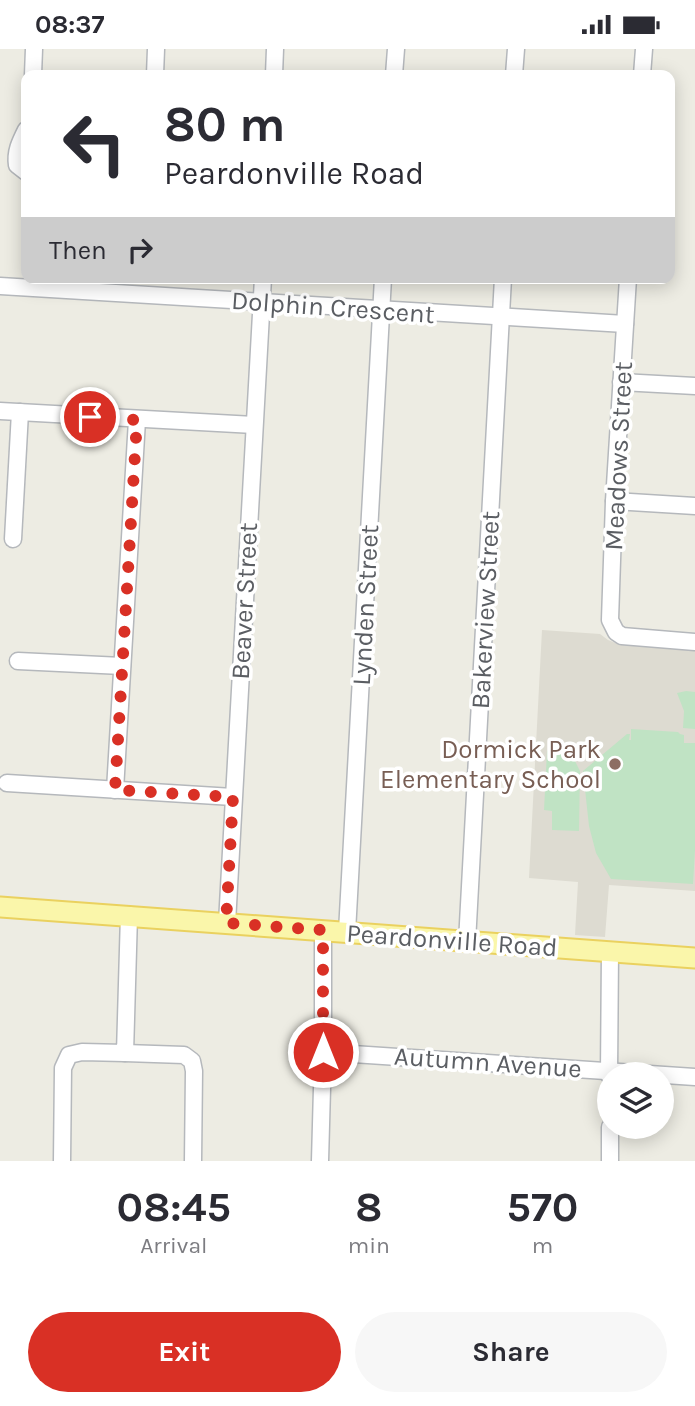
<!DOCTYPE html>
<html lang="en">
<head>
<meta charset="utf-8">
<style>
  :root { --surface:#fff; --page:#f7f7f7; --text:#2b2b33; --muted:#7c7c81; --accent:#d93025 }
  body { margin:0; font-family:Karla,sans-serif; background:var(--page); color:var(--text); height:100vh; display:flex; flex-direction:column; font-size:26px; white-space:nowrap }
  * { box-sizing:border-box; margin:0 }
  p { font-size:23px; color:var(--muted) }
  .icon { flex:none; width:38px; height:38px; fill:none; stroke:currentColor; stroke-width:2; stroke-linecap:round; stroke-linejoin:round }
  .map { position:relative; height:1112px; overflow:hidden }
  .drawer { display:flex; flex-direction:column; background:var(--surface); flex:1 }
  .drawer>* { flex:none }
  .banner { position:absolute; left:21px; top:21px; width:654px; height:214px; border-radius:14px; box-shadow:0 4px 18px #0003; background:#fff; color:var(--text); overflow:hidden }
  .buttons { position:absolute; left:597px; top:1013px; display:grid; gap:14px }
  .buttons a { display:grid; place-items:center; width:77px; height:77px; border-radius:50%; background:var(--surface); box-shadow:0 4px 18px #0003; font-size:35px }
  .pin { position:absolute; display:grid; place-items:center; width:60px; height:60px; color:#fff; margin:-30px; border:4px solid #fff; border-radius:50%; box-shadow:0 2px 7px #0007 }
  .me { position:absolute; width:77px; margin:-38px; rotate:0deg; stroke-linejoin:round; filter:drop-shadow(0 0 5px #0008) }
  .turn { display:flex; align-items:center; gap:24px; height:147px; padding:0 28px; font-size:32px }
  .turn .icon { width:91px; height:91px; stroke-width:2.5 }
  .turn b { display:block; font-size:49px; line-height:60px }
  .then { display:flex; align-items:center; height:66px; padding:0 28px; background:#0003; gap:14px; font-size:26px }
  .eta { display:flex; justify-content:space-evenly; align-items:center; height:119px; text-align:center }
  .eta b { font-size:42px; font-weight:700; line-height:49px }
  .action { display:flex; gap:14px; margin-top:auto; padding:14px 28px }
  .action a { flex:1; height:80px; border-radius:42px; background:var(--accent); color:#fff; font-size:28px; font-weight:700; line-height:80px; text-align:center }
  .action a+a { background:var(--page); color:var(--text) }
  .status { display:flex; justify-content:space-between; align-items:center; height:49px; padding:0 35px; background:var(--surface); direction:ltr }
  .status svg { height:19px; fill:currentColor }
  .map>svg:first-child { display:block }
</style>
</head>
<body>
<div class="status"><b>08:37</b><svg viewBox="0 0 49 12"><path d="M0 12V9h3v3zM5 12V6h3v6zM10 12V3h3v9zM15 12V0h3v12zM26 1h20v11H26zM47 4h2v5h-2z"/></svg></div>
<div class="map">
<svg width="695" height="1112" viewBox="0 0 695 1112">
  <rect width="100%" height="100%" fill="#edece3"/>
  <path fill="#dddbd1" d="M542 581 600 585 608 591 618 595 695 600V842L609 836 605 888 575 886 578 833 529 829Z"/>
  <g fill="#c0e3c4">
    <path d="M686 642 695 643V680L683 679 684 662 677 644Z"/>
    <path d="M631 680 678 683 680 685 684 686V694H695V801L693 835 611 830 596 804 589 777 583 722 627 685H630L629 691H631Z"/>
    <path d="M559 691 572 706 580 722 579 782 552 781V762L544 761 547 702Z"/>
  </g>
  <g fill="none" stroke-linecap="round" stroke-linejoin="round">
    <defs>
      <g id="minor">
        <path d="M33 26 34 0"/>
        <path d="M155 26 156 0"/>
        <path d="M274 26 275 0"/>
        <path d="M394 26 396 0"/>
        <path d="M514 26 516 0"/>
        <path d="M642 26 644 0"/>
        <path d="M26 81C20 93 15 103 17 116L26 123"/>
        <path d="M628 229 614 452 610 571 616 583 622 587 695 593"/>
        <path d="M0 237 625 275"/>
        <path d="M621 333 695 337"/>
        <path d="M0 362 254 376"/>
        <path d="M614 452 695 457"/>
        <path d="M13 490 20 363"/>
        <path d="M18 612 122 617"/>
        <path d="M7 734 233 748"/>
        <path d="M115 741 137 371"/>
        <path d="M227 874 263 229"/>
        <path d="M347 883 383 229"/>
        <path d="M467 893 503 229"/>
        <path d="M323 1003 695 1028"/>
        <path d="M125 1004 184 1006 192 1012 194 1022 193 1112"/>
        <path d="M609 1026 610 902"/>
        <path d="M610 1078V1112"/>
        <path d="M62 1112 63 1019 69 1006 82 1003 125 1004 129 866"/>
        <path d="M320 1112 323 1003V882"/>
      </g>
      <path id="major" d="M0 858 695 909"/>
    </defs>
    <use href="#minor" stroke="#b5b8bc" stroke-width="19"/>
    <use href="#major" stroke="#ead15f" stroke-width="23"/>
    <use href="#minor" stroke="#fff" stroke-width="16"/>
    <use href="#major" stroke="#faf6aa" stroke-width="19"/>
  </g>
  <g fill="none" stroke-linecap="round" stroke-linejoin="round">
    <path stroke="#d93025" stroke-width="12" stroke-dasharray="0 21.6" d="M90 368 137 371 115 741 233 748 226 874 323 881V1003"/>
  </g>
  <circle fill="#8d6e63" stroke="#fff" stroke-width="2.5" cx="615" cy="715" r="7"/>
  <g text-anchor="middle" stroke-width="7" stroke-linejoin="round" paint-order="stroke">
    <g font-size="26" fill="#5b5e63" stroke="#fff">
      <text transform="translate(333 258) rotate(4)" y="9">Dolphin Crescent</text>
      <text transform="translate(618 407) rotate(-87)" y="9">Meadows Street</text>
      <text transform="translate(244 552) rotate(-87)" y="9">Beaver Street</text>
      <text transform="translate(365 556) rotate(-87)" y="9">Lynden Street</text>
      <text transform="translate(485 561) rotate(-87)" y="9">Bakerview Street</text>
      <text transform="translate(452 891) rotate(4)" y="9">Peardonville Road</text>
      <text transform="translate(488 1013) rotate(4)" y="9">Autumn Avenue</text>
    </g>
    <g font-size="26" fill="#785e54" stroke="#fff" text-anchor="end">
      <text x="601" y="709">Dormick Park<tspan x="601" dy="30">Elementary School</tspan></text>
    </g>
  </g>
</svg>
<div class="buttons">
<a><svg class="icon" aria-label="layers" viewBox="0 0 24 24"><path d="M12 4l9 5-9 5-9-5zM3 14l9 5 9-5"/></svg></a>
</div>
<div class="pin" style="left:90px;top:368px;background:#d93025"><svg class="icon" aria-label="arrive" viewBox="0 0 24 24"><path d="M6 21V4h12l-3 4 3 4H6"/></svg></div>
<svg class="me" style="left:323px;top:1003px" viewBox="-20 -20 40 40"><circle r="17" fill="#d93025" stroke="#fff" stroke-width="3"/><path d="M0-11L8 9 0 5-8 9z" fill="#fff"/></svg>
<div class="banner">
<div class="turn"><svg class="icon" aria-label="left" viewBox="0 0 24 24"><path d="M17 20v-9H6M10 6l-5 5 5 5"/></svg><div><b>80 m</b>Peardonville Road</div></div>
<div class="then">Then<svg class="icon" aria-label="right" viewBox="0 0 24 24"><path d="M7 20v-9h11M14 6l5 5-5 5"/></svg></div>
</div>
</div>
<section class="drawer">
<div class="eta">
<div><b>08:45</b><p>Arrival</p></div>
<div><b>8</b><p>min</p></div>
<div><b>570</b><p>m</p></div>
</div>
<div class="action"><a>Exit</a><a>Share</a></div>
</section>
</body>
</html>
